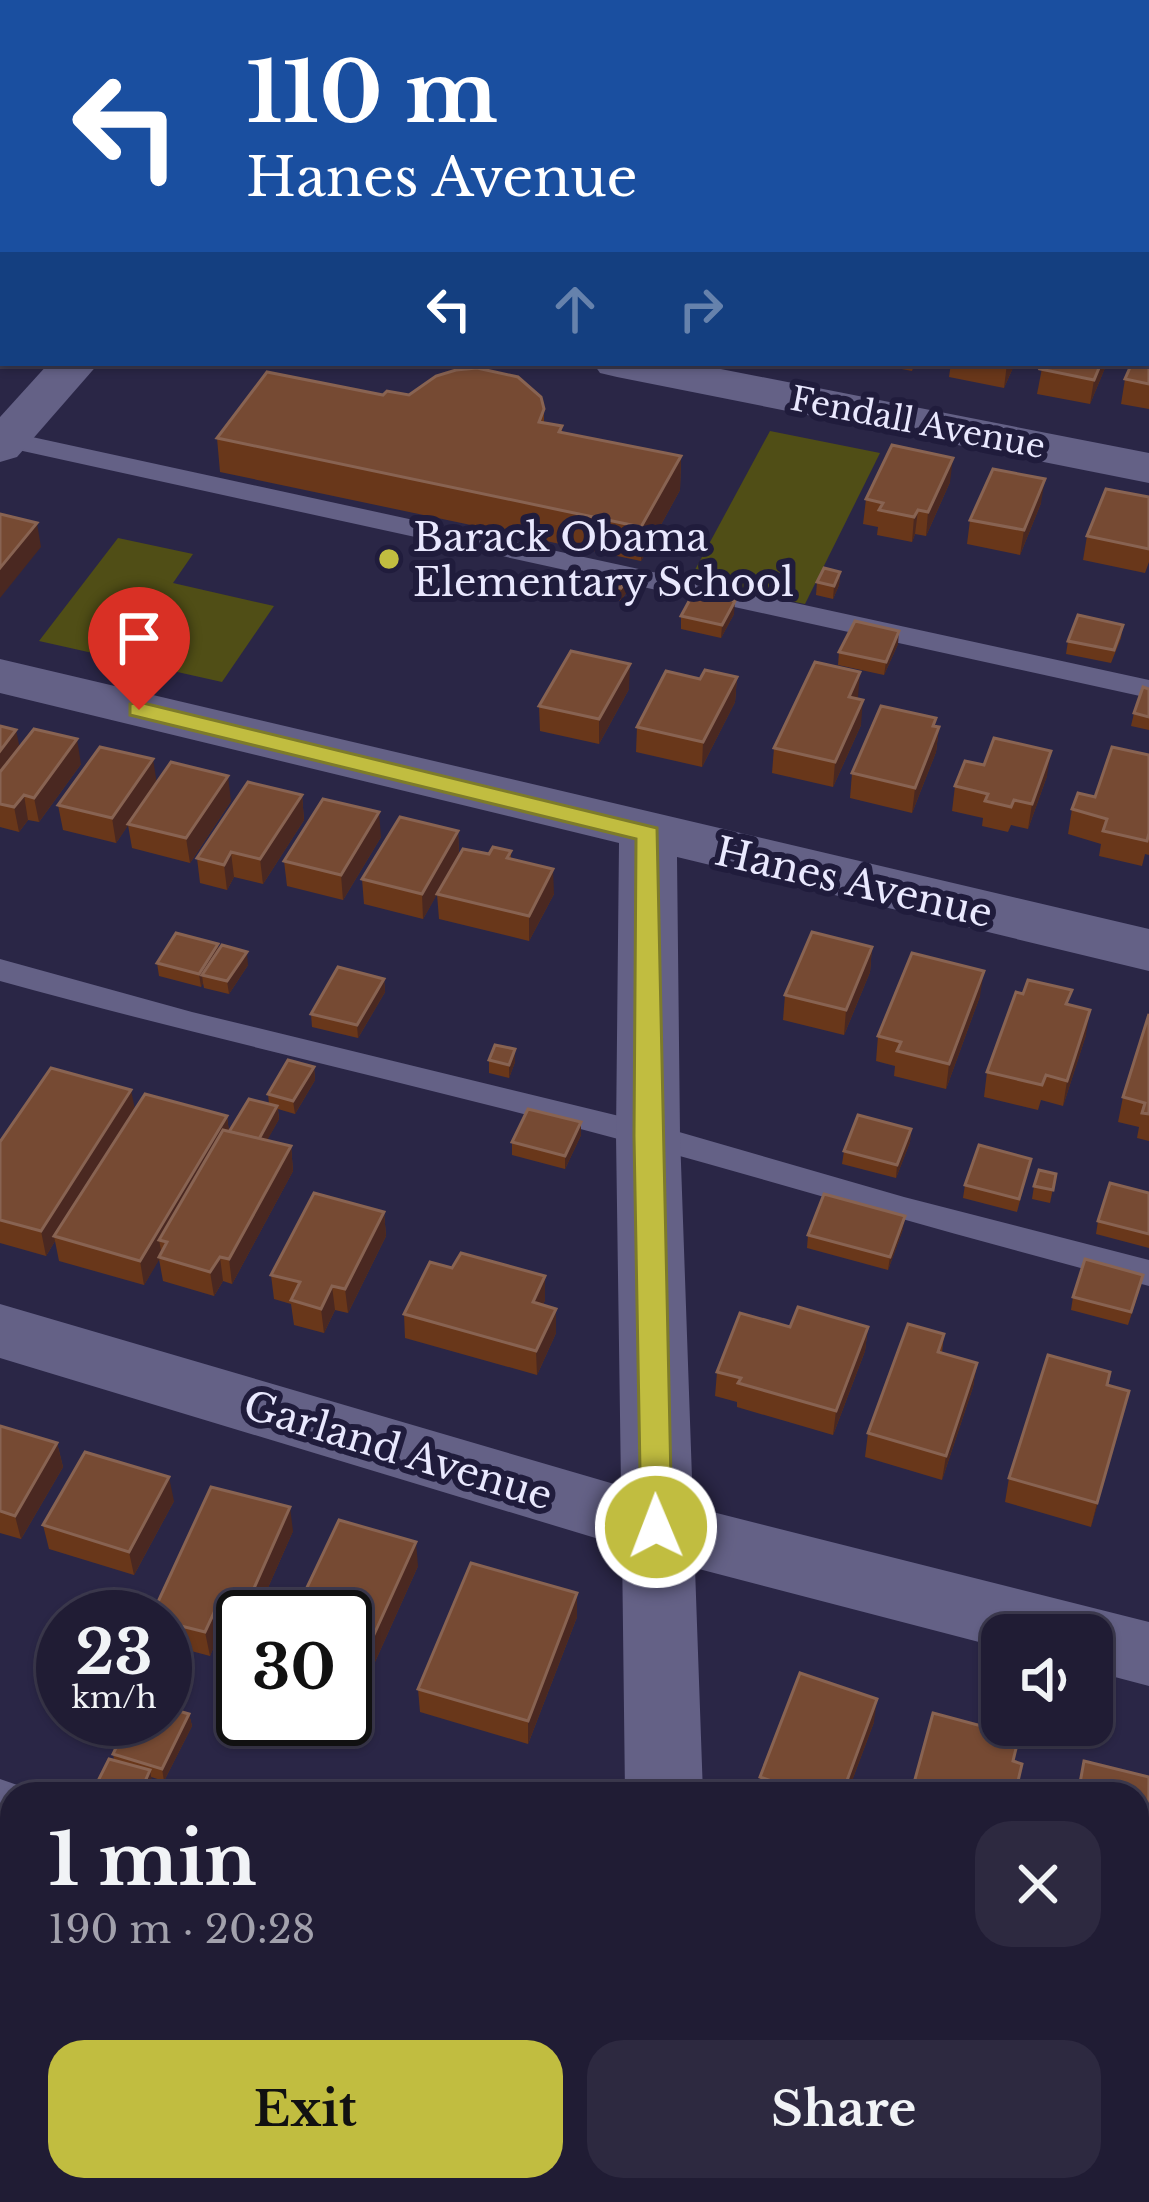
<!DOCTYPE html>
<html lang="en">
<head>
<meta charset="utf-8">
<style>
  :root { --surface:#201c34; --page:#2d2940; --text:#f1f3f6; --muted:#a2a1ac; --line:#3d3a4f; --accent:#c1bd40 }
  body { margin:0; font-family:"Libre Baskerville",serif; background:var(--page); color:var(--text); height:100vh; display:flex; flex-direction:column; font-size:45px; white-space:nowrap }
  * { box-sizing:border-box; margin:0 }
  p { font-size:39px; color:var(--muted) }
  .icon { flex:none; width:66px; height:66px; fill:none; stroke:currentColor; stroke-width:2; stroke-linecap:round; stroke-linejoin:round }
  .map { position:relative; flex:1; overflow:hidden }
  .sheet { position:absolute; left:0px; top:1782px; width:1149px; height:420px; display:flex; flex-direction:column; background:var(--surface); border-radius:36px 36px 0 0; box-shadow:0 3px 9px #0004,0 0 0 3px var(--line) }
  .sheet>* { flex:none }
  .banner { position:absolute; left:0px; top:0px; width:1149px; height:366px; box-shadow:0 3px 9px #0004,0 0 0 3px var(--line); background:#1a4fa0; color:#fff; overflow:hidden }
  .tools { position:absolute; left:981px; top:1614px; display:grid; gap:24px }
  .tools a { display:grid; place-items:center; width:132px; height:132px; border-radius:24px; background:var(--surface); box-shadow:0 3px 9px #0004,0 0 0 3px var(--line); font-size:60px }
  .speed { position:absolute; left:36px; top:1590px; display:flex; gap:24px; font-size:60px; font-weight:700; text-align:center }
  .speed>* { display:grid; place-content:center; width:156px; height:156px; border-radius:50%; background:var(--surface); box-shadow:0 3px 9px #0004,0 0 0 3px var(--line); line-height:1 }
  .speed small { font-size:30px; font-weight:400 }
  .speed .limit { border:6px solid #111; border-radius:18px; background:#fff; color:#111 }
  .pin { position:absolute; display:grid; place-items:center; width:102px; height:102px; color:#fff; margin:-123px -51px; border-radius:50% 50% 50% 0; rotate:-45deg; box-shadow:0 0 12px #0007 }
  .pin .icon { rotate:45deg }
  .me { position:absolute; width:132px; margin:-66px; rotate:359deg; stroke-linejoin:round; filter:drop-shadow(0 0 9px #0008) }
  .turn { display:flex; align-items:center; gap:42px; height:252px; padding:0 48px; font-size:54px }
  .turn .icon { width:156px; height:156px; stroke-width:2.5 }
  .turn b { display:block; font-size:84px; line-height:102px }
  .lanes { display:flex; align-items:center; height:114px; padding:0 48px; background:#0003; justify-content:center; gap:60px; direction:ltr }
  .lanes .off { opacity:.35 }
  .round { display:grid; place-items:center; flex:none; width:126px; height:126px; border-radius:36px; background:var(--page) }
  .headline { display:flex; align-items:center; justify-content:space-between; height:204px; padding:0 48px }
  h1 { font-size:72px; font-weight:800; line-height:90px }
  .primary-button { display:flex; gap:24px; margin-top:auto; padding:24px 48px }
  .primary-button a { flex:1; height:138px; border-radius:36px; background:var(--accent); color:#111; font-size:48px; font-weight:800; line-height:138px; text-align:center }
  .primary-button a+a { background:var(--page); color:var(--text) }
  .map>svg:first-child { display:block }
</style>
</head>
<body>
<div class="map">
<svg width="1149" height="2202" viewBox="0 0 1149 2202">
  <rect width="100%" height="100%" fill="#2a2646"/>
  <g fill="#504e16">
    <path d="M770 431 880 453 805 604 689 581Z"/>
    <path d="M118 538 193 554 173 583 274 606 222 682 39 641Z"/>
  </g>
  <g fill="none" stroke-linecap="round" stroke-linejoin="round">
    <g fill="#646186" fill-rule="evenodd">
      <path d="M0 68 3 69V83L0 82Z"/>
      <path d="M0 430 1149 680V698L0 446Z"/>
      <path d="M0 959 192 1012 648 1123 904 1197 1149 1260V1286C982 1243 817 1194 651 1148 435 1088 216 1041 0 981Z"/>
      <path d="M0 1779 26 1788 29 1794H12V1819L0 1815Z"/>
      <path d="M1137 2148 1149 2151V2195L1132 2190H1137Z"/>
    </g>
    <g fill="#646186" fill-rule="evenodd">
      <path d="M358 0H413L415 3H360Z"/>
      <path d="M1146 116 1149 117V143L1146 142Z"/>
      <path d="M0 228 3 229V257L0 256Z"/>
      <path d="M49 363H99L17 457 0 462V417Z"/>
      <path d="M593 363H690L1149 453V483L617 377 600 373Z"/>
      <path d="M0 659 1149 929V971L677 857 680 1135 693 1507 1149 1622V1686L1092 1671V1635H1002V1648L695 1568 703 1794H625L622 1546 0 1358V1304L621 1486 616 1135 619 843 0 693Z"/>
      <rect x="631" y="2190" width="86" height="12"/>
    </g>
  </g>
  <g fill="#69371a">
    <path d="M7 0H63L60 3H8Z"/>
    <path d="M612 0H660L658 3H612Z"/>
    <path d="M1146 142 1149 143V201L1146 200Z"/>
    <path d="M3 272V345L0 344V275Z"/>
    <path d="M1149 348V409L1121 404 1125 379Z"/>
    <path d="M871 363H915L912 371Z"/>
    <path d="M951 363H1015L1004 388 949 377Z"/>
    <path d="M1043 363H1107L1090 404 1037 394Z"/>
    <path d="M409 395 544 409V423L562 426V432L681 456 680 490 641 561 220 472 217 438Z"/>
    <path d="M950 482 926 536 915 534 912 542 877 535 878 527 863 524 866 499Z"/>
    <path d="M1149 497V562L1145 573 1083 560 1087 536Z"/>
    <path d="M1041 503 1020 555 967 544 970 520Z"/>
    <path d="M840 572 839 585 833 599 816 595 817 582Z"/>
    <path d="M626 580V593L621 601 597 597V584Z"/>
    <path d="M734 614 721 638 681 629V616Z"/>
    <path d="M1123 625 1121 638 1111 663 1066 654 1068 641Z"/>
    <path d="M898 644 884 675 838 665 839 652Z"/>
    <path d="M737 677 735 702 702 767 636 752 637 727 700 679Z"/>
    <path d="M629 689 599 744 540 731 539 706Z"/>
    <path d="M1149 689V730L1131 726 1134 713Z"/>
    <path d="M857 699 861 725 833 787 772 773 774 748Z"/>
    <path d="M0 726 19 747 81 764 39 822 28 820 19 832 0 827Z"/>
    <path d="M935 726 939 727 936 752 912 813 850 798 852 773Z"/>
    <path d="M1149 755V855L1145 854 1142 866 1099 856 1101 844 1068 834 1072 809 1095 797Z"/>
    <path d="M1047 776 1028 829 1011 825 1008 832 982 826 983 818 952 811 955 786Z"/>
    <path d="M157 783 231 801 190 863 132 848 128 825 116 843 63 830 58 805Z"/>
    <path d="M302 795 304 820 263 884 234 877 227 890 200 883 197 858Z"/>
    <path d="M458 831 459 856 511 851V859L554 894 529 941 439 919 437 894 423 919 364 904 362 879Z"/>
    <path d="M381 837 343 900 287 886 284 861Z"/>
    <path d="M872 947 870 972 844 1035 783 1020 785 995Z"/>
    <path d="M219 950 248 965 229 994 204 988 203 983 201 987 159 976 157 963Z"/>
    <path d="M384 979 385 992 358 1038 312 1027 311 1014Z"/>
    <path d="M980 996 946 1089 894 1076 895 1066 876 1061 878 1036Z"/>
    <path d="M1069 1005 1086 1035 1063 1106 1041 1100 1038 1110 984 1097 987 1072Z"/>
    <path d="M1149 1014V1141L1137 1138 1139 1127 1118 1122 1123 1097Z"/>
    <path d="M489 1060 515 1062 509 1078 489 1073Z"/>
    <path d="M314 1067 315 1080 295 1114 278 1109 279 1119 267 1140 291 1146 293 1171 232 1284 223 1281 214 1296 163 1281 159 1259 144 1285 59 1261 55 1241 46 1256 0 1243V1142L135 1109 227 1116 229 1132 269 1104 268 1094Z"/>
    <path d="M911 1129 910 1142 896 1178 842 1164 844 1151Z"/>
    <path d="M581 1135 565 1169 512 1155V1142Z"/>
    <path d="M1031 1159 1017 1212 963 1198 965 1185Z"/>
    <path d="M1056 1174 1050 1203 1032 1199 1034 1186Z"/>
    <path d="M1149 1193V1248L1096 1234 1098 1221Z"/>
    <path d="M384 1212 386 1236 348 1313 335 1310 324 1333 294 1325 291 1304 274 1299 271 1275Z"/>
    <path d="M903 1229 888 1270 807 1248 808 1235Z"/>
    <path d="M1140 1288 1128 1325 1071 1310 1073 1297Z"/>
    <path d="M545 1300 543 1305 556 1309V1333L537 1375 405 1338 404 1314Z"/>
    <path d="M790 1327H868L865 1351 833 1435 737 1407V1402L715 1396 717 1372Z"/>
    <path d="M944 1334 942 1353 977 1363 973 1387 942 1480 865 1457 868 1433Z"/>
    <path d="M1129 1391 1091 1527 1005 1502 1009 1478Z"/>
    <path d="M0 1426 57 1443 63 1467 21 1539 0 1533Z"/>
    <path d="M174 1501 134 1575 49 1549 43 1525Z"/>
    <path d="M293 1531 255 1617H243V1635L221 1629 210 1656 165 1644V1617Z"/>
    <path d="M418 1566 370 1673 345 1666V1617Z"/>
    <path d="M577 1593V1617L528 1744 420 1712 418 1689Z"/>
    <path d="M189 1714 192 1726 164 1781 151 1777 152 1782 147 1794 101 1793 98 1781 114 1760 113 1754Z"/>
    <path d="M874 1722 847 1794H759L760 1777Z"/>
    <path d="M1084 1761 1149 1777V1906L1141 1935 1137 1933V1794H1076Z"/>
  </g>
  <g fill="#4a2821">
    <path d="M134 0H158L155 3H131Z"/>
    <path d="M0 129 3 147V152L0 155Z"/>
    <path d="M1007 363H1015L1004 388Z"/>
    <path d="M1101 363H1107L1090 404 1094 380Z"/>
    <path d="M681 456 680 490 641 561V527Z"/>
    <path d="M953 458 950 482 926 536 928 512Z"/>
    <path d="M1045 479 1041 503 1020 555 1024 530Z"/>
    <path d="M918 510 915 534 912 542 914 517Z"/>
    <path d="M37 523 41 547 0 598V568Z"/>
    <path d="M840 572 839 585 833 599 834 586Z"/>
    <path d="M626 580V593L621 601V588Z"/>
    <path d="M735 601 734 614 721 638 722 625Z"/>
    <path d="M899 631 898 644 884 675 886 662Z"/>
    <path d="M630 664 629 689 599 744V719Z"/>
    <path d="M860 672 858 697 847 722 849 697Z"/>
    <path d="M737 677 735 702 702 767 703 742Z"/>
    <path d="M863 700 861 725 833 787 835 762Z"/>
    <path d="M936 718 933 742 939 727 936 752 912 813 915 788Z"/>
    <path d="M16 730 21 754 0 782V751Z"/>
    <path d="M77 739 81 764 39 822 34 798Z"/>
    <path d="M1051 751 1047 776 1028 829 1032 804Z"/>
    <path d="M153 759 157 784 116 843 112 818Z"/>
    <path d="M228 776 231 801 190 863 186 838Z"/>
    <path d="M24 795 28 820 19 832 14 807Z"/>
    <path d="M302 795 304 820 263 884 260 859Z"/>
    <path d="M379 812 381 837 343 900 341 875Z"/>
    <path d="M458 831 459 856 423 919 422 894Z"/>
    <path d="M231 852 234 877 227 890 224 865Z"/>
    <path d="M553 869 554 894 529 941V916Z"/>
    <path d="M218 944 220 957 202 975 203 983 201 987 199 974Z"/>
    <path d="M872 947 870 972 844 1035 846 1010Z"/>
    <path d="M247 952 248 965 229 994 227 981Z"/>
    <path d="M984 971 980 996 946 1089 949 1064Z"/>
    <path d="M384 979 385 992 358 1038 357 1025Z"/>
    <path d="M1090 1010 1086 1035 1063 1106 1067 1081Z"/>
    <path d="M515 1049V1062L509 1078V1065Z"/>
    <path d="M314 1067 315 1080 295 1114 293 1101Z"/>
    <path d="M131 1090 136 1114 54 1236 55 1241 46 1256 41 1231Z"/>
    <path d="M277 1106 279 1119 260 1153 258 1140Z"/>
    <path d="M227 1116 230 1141 159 1240 162 1255 144 1285 140 1261Z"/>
    <path d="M581 1122V1135L565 1169V1156Z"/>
    <path d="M911 1129 910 1142 896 1178 897 1165Z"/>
    <path d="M291 1146 293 1171 232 1284 229 1259Z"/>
    <path d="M384 1212 386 1236 348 1313 345 1289Z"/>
    <path d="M905 1216 903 1229 888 1270 890 1257Z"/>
    <path d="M220 1257 223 1281 214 1296 210 1272Z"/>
    <path d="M545 1276V1300L533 1327V1302Z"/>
    <path d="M332 1286 335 1310 324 1333 321 1309Z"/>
    <path d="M556 1309V1333L537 1375 536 1351Z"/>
    <path d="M868 1327 865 1351 833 1435 836 1411Z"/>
    <path d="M977 1363 973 1387 942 1480 946 1456Z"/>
    <path d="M1129 1391 1123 1415 1091 1527 1097 1503Z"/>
    <path d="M57 1443 63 1467 21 1539 15 1516Z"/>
    <path d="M169 1477 174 1501 134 1575 129 1552Z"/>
    <path d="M290 1507 293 1531 255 1617H244L243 1613Z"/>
    <path d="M416 1542 418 1566 370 1673 367 1650Z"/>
    <path d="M577 1593V1617L528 1744V1721Z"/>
    <path d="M217 1606 221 1629 210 1656 205 1632Z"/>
    <path d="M877 1699 874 1722 847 1794H842Z"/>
    <path d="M189 1714 192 1726 164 1781 162 1769Z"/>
    <path d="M150 1770 152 1782 147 1794H140Z"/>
    <path d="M0 1987 7 2007 0 2020Z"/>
    <path d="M12 2151V2185L3 2202H0V2174Z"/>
    <path d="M120 2190H135L130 2202H115Z"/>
    <path d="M218 2190H232L226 2202H213Z"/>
    <path d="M535 2190H542L538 2202H530Z"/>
  </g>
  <g fill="#764a33" stroke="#886352" stroke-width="3">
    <path d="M80 0H134L131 3H77Z"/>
    <path d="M179 0H224L221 3H176Z"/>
    <path d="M694 0H738L736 3H692Z"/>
    <path d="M779 0H824L822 3H777Z"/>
    <path d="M858 0H904L902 3H857Z"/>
    <path d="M1146 142 1149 143V177L1146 176Z"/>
    <path d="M3 272V322L0 321V275Z"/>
    <path d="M1149 348V384L1125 379 1132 363H1146V351Z"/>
    <path d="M1043 363H1101L1094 380 1040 369Z"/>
    <path d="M477 368 518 377 541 397 544 409 539 422 562 426 559 432 681 456 641 527 217 438 267 372 383 395 387 391 409 395 436 376 456 370Z"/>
    <path d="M892 445 953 458 928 512 918 510 914 517 879 510 883 503 866 499Z"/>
    <path d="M993 469 1045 479 1024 530 970 520Z"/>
    <path d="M1106 489 1149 497V549L1087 536Z"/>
    <path d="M0 514 37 523 0 568Z"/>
    <path d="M824 568 840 572 834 586 817 582Z"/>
    <path d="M602 575 626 580 621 588 597 584Z"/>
    <path d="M694 592 735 601 722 625 681 616Z"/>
    <path d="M1078 615 1123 625 1114 650 1068 641Z"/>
    <path d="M855 621 899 631 886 662 839 652Z"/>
    <path d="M571 651 630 664 599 719 539 706Z"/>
    <path d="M815 662 860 672 849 697 863 700 835 762 774 748Z"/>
    <path d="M705 670 737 677 703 742 637 727 666 671 700 679Z"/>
    <path d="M1143 687 1149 689V717L1134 713Z"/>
    <path d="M881 706 936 718 933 726 939 727 915 788 852 773Z"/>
    <path d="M0 726 16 730 0 751Z"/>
    <path d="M34 729 77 739 34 798 24 795 14 807 0 804V772Z"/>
    <path d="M994 738 1051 751 1032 804 1014 800 1011 807 985 801 988 794 955 786 965 761 984 765Z"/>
    <path d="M100 747 153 759 112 818 58 805Z"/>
    <path d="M1112 747 1149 755V833L1147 841 1103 831 1107 819 1072 809 1078 793 1095 797Z"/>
    <path d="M171 762 228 776 186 838 128 824Z"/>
    <path d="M248 782 302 795 260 859 231 852 224 865 197 858Z"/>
    <path d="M323 799 379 812 341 875 284 861Z"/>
    <path d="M400 817 458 831 422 894 362 879Z"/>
    <path d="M493 847 511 851 507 858 553 869 529 916 437 894 463 849 489 854Z"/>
    <path d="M812 932 872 947 846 1010 785 995Z"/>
    <path d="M176 933 218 944 199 974 157 963Z"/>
    <path d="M222 945 247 952 227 981 202 975Z"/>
    <path d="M912 953 984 971 949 1064 897 1051 901 1042 878 1036Z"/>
    <path d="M338 967 384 979 357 1025 311 1014Z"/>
    <path d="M1028 980 1072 990 1066 1004 1090 1010 1067 1081 1046 1075 1042 1085 987 1072 1016 992 1023 994Z"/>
    <path d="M1149 1014V1114L1142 1113 1145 1103 1123 1097Z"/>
    <path d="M495 1045 515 1049 509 1065 489 1060Z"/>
    <path d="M288 1060 314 1067 293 1101 268 1094Z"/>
    <path d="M51 1068 131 1090 41 1231 0 1220V1142Z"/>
    <path d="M145 1094 227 1116 140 1261 54 1236Z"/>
    <path d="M249 1099 277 1106 259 1139 229 1132Z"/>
    <path d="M528 1109 581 1122 565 1156 512 1142Z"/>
    <path d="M858 1115 911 1129 897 1165 844 1151Z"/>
    <path d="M223 1130 291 1146 229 1259 220 1257 210 1272 159 1257 167 1242 159 1240Z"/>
    <path d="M979 1145 1031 1159 1019 1199 965 1185Z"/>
    <path d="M1039 1170 1056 1174 1053 1190 1034 1186Z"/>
    <path d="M1110 1183 1149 1193V1234L1098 1221Z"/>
    <path d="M314 1193 384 1212 345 1289 332 1286 321 1309 291 1300 300 1282 271 1275Z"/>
    <path d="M824 1194 905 1216 890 1257 808 1235Z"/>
    <path d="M461 1253 545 1276 533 1302 556 1309 536 1351 404 1314 430 1262 452 1268Z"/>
    <path d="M1085 1259 1143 1275 1131 1312 1073 1297Z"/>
    <path d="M798 1307 868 1327 836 1411 738 1383 741 1378 717 1372 740 1313 790 1327Z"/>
    <path d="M908 1324 944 1334 938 1352 977 1363 946 1456 868 1433Z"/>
    <path d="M1048 1355 1110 1372 1107 1385 1129 1391 1097 1503 1009 1478Z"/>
    <path d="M0 1426 57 1443 15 1516 0 1511Z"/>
    <path d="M85 1452 169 1477 129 1552 43 1525Z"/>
    <path d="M211 1487 290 1507 243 1613 217 1606 205 1632 165 1622V1617H151Z"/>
    <path d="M339 1520 416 1542 367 1650 345 1643V1617H293Z"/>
    <path d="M471 1563 577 1593 528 1721 418 1689Z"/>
    <path d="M800 1673 877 1699 842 1794H809L760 1777Z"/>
    <path d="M165 1707 189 1714 162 1769 113 1754 130 1719H165Z"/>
    <path d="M933 1713 1019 1736 1013 1761 1022 1764 1015 1794H911Z"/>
    <path d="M109 1759 150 1770 140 1793 98 1781Z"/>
    <path d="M1084 1761 1149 1777 1148 1913 1137 1910V1794H1078Z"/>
    <path d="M1137 1935 1145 1937 1140 1969H1137Z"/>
    <path d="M12 2069V2151L0 2174V2078L6 2081Z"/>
    <path d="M19 2190H120L115 2202H13Z"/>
    <path d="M141 2190H218L213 2202H135Z"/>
    <path d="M284 2190H349L382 2202H279Z"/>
    <path d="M481 2190H535L530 2202H477Z"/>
    <path d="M931 2190H1009L1006 2202H928Z"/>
  </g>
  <path fill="#c1bd40" stroke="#7d7b2a" stroke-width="3" d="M139 702 657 828 672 1527 667 1536 656 1540 645 1536 641 1527 634 1136 636 839 130 715V704Z"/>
  <circle fill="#c1bd40" stroke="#201c3c" stroke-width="4.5" cx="389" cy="559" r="12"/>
  <g text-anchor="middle" stroke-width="12" stroke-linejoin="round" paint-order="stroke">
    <g font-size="33" fill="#e9e8fe" stroke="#201c3c">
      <text transform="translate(918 422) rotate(11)" y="12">Fendall Avenue</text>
    </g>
    <g font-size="39" fill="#e9e8fe" stroke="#201c3c" text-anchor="start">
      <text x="413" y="551">Barack Obama<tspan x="413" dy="45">Elementary School</tspan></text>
    </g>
    <g font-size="39" fill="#e9e8fe" stroke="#201c3c">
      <text transform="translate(854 882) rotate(13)" y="14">Hanes Avenue</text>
      <text transform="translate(398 1450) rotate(17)" y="14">Garland Avenue</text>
    </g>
  </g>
</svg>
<div class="tools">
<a><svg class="icon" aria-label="sound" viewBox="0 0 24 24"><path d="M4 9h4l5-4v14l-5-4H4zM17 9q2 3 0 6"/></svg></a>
</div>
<div class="speed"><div>23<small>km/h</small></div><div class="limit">30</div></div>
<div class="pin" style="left:139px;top:710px;background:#d93025"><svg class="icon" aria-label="arrive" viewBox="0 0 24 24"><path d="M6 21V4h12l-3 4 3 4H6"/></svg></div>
<svg class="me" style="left:656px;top:1527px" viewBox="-20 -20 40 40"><circle r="17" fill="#c1bd40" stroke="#fff" stroke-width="3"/><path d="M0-11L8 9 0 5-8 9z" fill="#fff"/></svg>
<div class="banner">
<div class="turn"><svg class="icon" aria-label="left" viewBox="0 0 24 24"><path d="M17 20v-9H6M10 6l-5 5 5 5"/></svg><div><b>110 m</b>Hanes Avenue</div></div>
<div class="lanes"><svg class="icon" aria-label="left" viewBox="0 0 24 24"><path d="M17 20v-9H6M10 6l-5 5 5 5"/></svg><svg class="icon off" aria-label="ahead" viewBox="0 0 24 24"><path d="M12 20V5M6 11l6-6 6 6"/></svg><svg class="icon off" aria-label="right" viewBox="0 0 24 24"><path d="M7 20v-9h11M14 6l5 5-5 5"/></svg></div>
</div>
<section class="sheet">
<div class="headline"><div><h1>1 min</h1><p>190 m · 20:28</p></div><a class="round"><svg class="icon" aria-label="close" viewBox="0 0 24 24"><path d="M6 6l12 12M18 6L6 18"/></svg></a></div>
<div class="primary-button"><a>Exit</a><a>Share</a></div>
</section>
</div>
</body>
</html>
